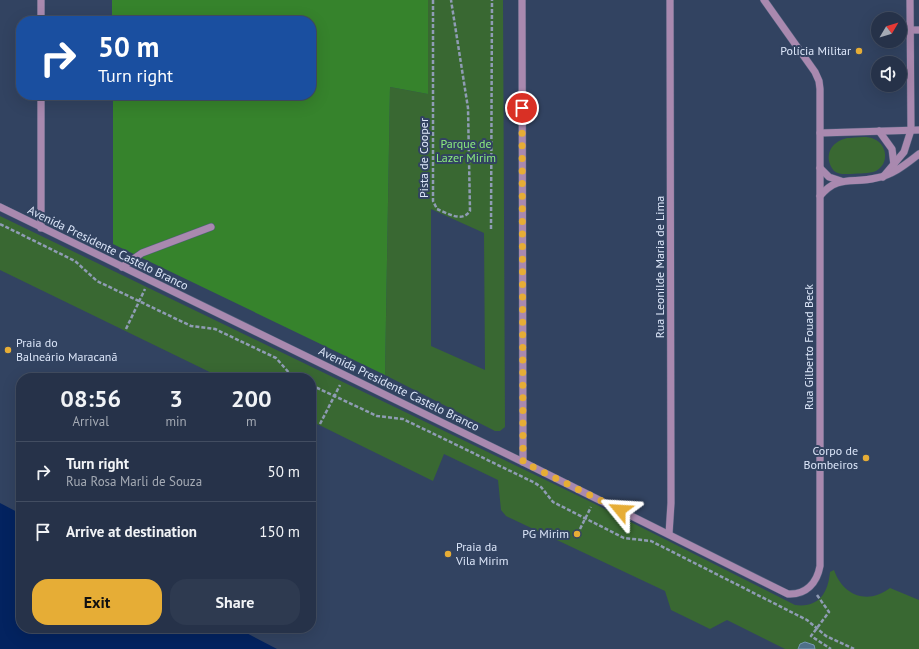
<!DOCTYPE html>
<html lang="en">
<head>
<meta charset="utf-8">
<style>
  :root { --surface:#263249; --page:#2e3a50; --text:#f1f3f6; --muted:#a4aab4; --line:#424d61; --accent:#e6ad36 }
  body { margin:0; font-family:"PT Sans",sans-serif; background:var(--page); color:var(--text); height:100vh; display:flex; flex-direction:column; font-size:15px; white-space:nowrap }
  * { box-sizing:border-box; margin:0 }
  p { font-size:13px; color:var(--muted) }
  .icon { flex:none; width:22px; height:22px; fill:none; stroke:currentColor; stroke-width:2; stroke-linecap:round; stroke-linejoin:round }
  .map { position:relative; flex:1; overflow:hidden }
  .details { position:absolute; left:16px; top:373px; width:300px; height:260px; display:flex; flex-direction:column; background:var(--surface); border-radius:16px; box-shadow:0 4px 16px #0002,0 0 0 1px var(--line) }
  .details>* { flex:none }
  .banner { position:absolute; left:16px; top:16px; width:300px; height:84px; border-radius:16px; box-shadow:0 4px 16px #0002,0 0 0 1px var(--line); background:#1a4fa0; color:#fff; overflow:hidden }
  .needle { width:26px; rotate:52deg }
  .tools { position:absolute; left:871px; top:12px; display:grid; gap:8px }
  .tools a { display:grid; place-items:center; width:36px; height:36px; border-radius:50%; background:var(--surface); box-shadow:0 4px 16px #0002,0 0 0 1px var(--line); font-size:20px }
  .pin { position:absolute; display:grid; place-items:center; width:34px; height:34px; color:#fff; margin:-17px; border:2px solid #fff; border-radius:50%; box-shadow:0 1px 4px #0007 }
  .me { position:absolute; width:44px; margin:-22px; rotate:297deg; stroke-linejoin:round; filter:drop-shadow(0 0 3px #0008) }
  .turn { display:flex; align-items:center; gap:14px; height:84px; padding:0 16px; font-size:18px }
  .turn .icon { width:52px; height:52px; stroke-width:2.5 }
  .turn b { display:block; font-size:28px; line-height:34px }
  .eta { display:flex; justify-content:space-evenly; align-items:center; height:68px; text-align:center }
  .eta b { font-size:24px; font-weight:700; line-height:28px }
  .cta { display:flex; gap:8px; margin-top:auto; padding:8px 16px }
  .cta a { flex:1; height:46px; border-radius:16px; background:var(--accent); color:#111; font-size:16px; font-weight:700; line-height:46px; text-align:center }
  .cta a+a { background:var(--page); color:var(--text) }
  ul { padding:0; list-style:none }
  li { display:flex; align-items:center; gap:12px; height:60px; padding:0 16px; border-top:1px solid var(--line) }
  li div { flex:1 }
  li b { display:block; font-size:15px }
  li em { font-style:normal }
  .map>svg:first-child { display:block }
</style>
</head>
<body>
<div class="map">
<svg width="919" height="649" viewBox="0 0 919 649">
  <rect width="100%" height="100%" fill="#324361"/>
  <g fill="#396832" fill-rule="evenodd">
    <path d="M428 0H503L505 427 500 431H495L385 375 390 87 428 94ZM431 209 484 233 485 370 431 346Z"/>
    <path d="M847 138C854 138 867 135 874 139 888 145 889 164 876 171 869 174 859 173 851 174 845 174 839 175 834 171 823 157 830 142 847 138Z"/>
    <path d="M0 216 593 503 795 605C819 608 828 593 830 572L834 570C843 596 868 605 890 588L919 600V649H785L727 620 710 629 671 610 665 591 506 516 501 510 498 480 444 454 433 481 311 421V378H222L0 270Z"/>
  </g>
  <path fill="#36832c" d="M112 0H428V94L390 87 385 375 113 244V95H311V21H112Z"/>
  <path fill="#032360" d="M0 503 21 514V628H237L277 649H0Z"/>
  <path fill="#4f7089" stroke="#7698b3" d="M805 642 814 645 815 649H798L800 644Z"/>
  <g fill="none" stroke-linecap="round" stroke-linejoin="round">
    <defs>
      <g id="minor">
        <path d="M522 0 523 462"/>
        <path d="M41 21V0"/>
        <path d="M910 30H919"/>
        <path d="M879 131 892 149 894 165"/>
        <path d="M820 133 919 130"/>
        <path d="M820 168 829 177 841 181"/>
        <path d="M883 177 904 152 911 130 910 0"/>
        <path d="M820 196C838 174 853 184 876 178 893 175 906 164 919 154"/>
        <path d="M0 207 523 462 788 594C806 595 817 583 820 566V89L819 81 815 72 764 0"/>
        <path d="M41 228V95"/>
        <path d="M122 267 142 253 211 227"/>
        <path d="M669 534 671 503 670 0"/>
      </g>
    </defs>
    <use href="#minor" stroke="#51607c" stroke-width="8"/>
    <g stroke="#8f9cb4" stroke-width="2.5" stroke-dasharray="4 2" stroke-linecap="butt">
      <path d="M433 0V201L437 209C447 213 462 223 470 211L468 108 451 0"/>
      <path d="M0 224 75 261 97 281 191 326 215 329 276 358 291 375 297 378"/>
      <path d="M491 229 492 0"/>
      <path d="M126 329 145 289"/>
      <path d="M311 385 377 416 403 419 535 483 541 487 553 502 624 538 651 541 807 620 826 636 854 649"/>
      <path d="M320 424 340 385"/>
      <path d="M580 529 591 507"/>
      <path d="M817 595 829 612 811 636 831 649"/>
    </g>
    <use href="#minor" stroke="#a989af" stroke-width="7"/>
  </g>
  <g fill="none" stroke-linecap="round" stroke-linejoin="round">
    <path stroke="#e6ad36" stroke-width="7" stroke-dasharray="0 12.6" d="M522 108 523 462 620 510"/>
  </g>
  <g fill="#e6ad36" stroke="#324361" stroke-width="1.5">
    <circle cx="859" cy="51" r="4"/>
    <circle cx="8" cy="350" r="4"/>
    <circle cx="866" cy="458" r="4"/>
    <circle cx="577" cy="534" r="4"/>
    <circle cx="448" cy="554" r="4"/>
  </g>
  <g text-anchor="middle" stroke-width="4" stroke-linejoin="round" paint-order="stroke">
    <g font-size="12" fill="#dce6f9" stroke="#324361" text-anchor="end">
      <text x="851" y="55">Polícia Militar</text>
      <text x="16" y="347" text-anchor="start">Praia do<tspan x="16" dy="14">Balneário Maracanã</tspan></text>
      <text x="858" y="455">Corpo de<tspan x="858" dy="14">Bombeiros</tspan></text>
      <text x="569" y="538">PG Mirim</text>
      <text x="456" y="551" text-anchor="start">Praia da<tspan x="456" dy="14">Vila Mirim</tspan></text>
    </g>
    <g font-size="12" fill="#8ced7e" stroke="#324361">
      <text x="466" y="148">Parque de<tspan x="466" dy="14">Lazer Mirim</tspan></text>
    </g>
    <g font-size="12" fill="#dce6f9" stroke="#324361">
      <text transform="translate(424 158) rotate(-90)" y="4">Pista de Cooper</text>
      <text transform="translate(108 248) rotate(26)" y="4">Avenida Presidente Castelo Branco</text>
      <text transform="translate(660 267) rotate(-90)" y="4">Rua Leonilde Maria de Lima</text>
      <text transform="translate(809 347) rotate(-90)" y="4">Rua Gilberto Fouad Beck</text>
      <text transform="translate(399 389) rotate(26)" y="4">Avenida Presidente Castelo Branco</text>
    </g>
  </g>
</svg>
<div class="tools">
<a><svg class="needle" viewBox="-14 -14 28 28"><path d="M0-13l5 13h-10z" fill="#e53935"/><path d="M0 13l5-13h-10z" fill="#a4aab4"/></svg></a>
<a><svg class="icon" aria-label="sound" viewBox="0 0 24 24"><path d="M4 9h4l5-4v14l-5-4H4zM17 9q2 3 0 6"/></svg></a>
</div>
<div class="pin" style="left:522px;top:108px;background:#d93025"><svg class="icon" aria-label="arrive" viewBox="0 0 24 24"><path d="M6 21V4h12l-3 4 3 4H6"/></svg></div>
<svg class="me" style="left:620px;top:510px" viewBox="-20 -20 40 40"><path d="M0-17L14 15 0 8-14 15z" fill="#e6ad36" stroke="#fff" stroke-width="4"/></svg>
<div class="banner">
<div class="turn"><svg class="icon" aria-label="right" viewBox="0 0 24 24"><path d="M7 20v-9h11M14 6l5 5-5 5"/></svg><div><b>50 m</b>Turn right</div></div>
</div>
<section class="details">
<div class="eta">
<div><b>08:56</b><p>Arrival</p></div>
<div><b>3</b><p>min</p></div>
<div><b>200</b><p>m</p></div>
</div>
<ul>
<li><svg class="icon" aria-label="right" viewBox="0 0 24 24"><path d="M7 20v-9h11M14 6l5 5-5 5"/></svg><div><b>Turn right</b><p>Rua Rosa Marli de Souza</p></div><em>50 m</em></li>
<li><svg class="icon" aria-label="arrive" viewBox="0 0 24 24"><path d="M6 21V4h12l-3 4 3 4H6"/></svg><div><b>Arrive at destination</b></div><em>150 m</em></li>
</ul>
<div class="cta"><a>Exit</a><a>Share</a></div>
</section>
</div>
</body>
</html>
